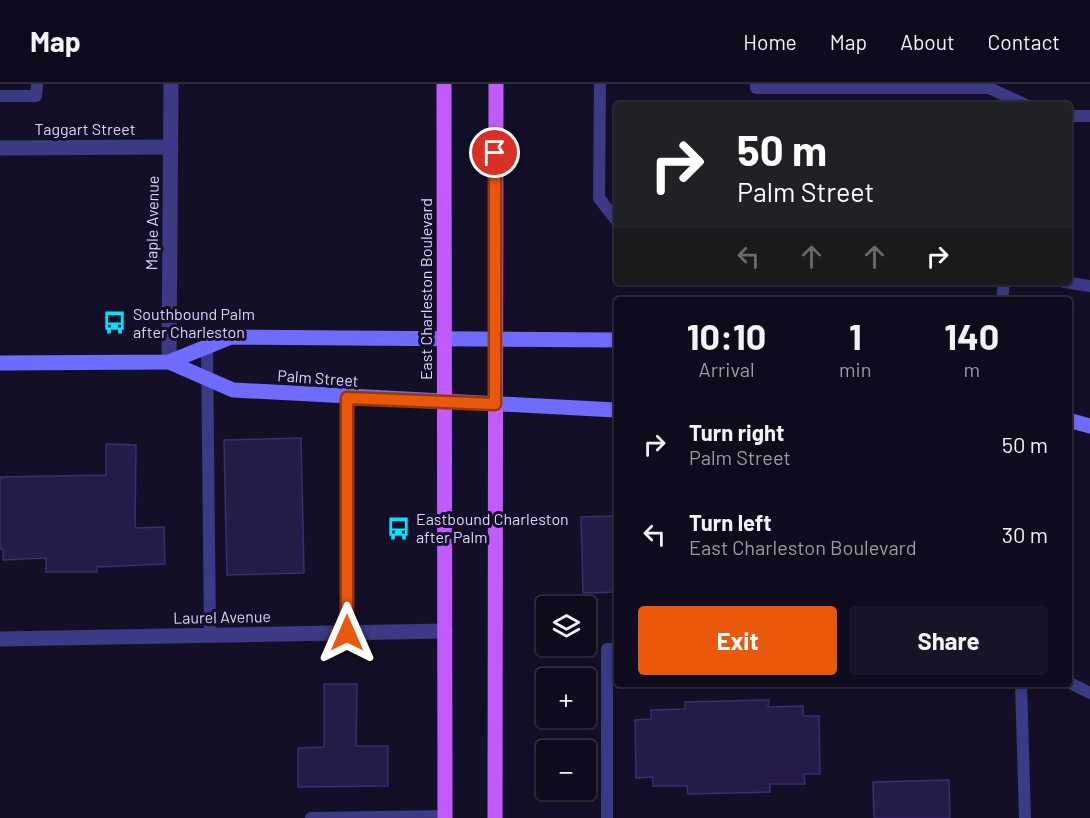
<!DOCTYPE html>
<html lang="en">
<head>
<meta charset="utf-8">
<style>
  :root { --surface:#0e0b1c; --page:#171425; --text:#f1f3f6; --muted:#9b9ba3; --line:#2e2b3b; --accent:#ea580c }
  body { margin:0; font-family:Barlow,sans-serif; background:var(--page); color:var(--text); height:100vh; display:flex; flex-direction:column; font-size:22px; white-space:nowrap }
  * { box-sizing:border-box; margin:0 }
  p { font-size:20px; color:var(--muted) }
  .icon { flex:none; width:33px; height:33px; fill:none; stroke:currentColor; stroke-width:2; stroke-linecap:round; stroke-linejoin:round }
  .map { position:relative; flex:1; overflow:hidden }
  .panel { position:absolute; left:614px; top:213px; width:458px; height:390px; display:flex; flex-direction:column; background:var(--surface); border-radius:6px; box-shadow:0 3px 9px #0003,0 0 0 2px var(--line) }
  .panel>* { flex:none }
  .guide { position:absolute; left:614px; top:18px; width:458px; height:183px; border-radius:6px; box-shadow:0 3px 9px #0003,0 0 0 2px var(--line); background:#202124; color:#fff; overflow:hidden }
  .buttons { position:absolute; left:536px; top:512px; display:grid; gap:12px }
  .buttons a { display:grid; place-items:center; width:60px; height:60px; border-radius:6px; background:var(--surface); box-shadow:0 3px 9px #0003,0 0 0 2px var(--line); font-size:30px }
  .pin { position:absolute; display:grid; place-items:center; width:51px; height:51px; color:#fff; margin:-26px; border:3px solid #fff; border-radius:50%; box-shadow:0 2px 6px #0007 }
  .me { position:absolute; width:66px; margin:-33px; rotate:0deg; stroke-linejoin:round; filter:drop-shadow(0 0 4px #0008) }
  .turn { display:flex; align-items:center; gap:21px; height:126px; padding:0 24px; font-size:27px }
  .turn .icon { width:78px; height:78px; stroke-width:2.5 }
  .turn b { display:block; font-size:42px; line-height:51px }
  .lanes { display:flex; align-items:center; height:57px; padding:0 24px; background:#0003; justify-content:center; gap:30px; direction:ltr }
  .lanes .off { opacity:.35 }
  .eta { display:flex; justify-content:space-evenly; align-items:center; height:102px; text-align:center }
  .eta b { font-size:36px; font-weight:700; line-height:42px }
  .cta { display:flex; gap:12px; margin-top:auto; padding:12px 24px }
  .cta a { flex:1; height:69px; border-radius:6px; background:var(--accent); color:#fff; font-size:24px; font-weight:700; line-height:69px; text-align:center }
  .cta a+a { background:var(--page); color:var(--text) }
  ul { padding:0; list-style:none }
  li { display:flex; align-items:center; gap:18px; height:90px; padding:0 24px }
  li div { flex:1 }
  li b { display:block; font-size:22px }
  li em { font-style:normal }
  header { display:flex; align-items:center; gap:36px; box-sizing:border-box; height:84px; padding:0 30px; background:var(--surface); border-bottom:2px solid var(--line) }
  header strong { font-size:28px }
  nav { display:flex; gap:33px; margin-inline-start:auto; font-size:21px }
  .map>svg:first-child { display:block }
</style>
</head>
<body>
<header>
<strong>Map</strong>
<nav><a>Home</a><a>Map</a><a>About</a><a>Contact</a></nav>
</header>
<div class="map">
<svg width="1090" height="734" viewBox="0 0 1090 734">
  <rect width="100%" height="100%" fill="#130f26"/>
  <g fill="#241b47" stroke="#3b2d73" stroke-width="1.5">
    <path d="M301 354 304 489 227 491 224 356Z"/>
    <path d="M106 360 136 361 135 444 164 443 165 480 97 483V488H46V474L3 476V465H0V393L106 391Z"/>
    <path d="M616 432V508L583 509 581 433Z"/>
    <path d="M324 600H357L356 662H388V702L298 703V664L324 663Z"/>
    <path d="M769 616 768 623 803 622V632H819L820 690H804L805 700H770V708L688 710 687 702H653V693L636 694 635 636 651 635V626L685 625V618Z"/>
    <path d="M949 696 950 734H874L873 698Z"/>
  </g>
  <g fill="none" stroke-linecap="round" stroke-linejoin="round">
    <g stroke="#3d3a85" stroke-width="12">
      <path d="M600 0 599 114 616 136"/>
      <path d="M756 0V4H989L1026 21"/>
      <path d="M0 12H36L37 0"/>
      <path d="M1068 32H1090"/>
      <path d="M1064 198 1090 202"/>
      <path d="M1002 216 1004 198"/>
      <path d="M207 262 210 551"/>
      <path d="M347 549V314"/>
      <path d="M1068 598 1090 609"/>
      <path d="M1021 600 1025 734"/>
      <path d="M311 734 445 732"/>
      <path d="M607 734V565H616"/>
    </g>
    <g stroke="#3d3a85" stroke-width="15">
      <path d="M0 64 171 63"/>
      <path d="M169 278 171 0"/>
      <path d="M0 555 445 547"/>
    </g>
    <g stroke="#6f6bff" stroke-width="15">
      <path d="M169 278 233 306 616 326"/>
      <path d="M0 279 169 278 231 253 616 256"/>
      <path d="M1068 336 1090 342"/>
    </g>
    <g stroke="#c25bff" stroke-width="15">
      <path d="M444 0 445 734"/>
      <path d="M495 734 496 0"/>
    </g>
  </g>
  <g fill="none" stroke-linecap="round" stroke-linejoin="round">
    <defs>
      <path id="route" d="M347 549V314L495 320V69"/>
    </defs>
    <use href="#route" stroke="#983908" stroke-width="15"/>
    <use href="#route" stroke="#ea580c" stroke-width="10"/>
  </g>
  <defs>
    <symbol id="bus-bare" viewBox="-9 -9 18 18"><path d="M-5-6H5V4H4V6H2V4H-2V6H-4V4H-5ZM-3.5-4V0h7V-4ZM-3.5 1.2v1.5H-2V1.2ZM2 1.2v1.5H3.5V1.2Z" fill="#00e5ff" stroke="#130f26" stroke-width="2.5" paint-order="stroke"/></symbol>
  </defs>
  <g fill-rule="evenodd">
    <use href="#bus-bare" x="98" y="222" width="33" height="33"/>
    <use href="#bus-bare" x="382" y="428" width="33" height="33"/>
  </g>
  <g text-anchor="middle" stroke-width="6" stroke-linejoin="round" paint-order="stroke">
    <g font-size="16" fill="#d9d4ff" stroke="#130f26">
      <text x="85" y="51">Taggart Street</text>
      <text transform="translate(152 139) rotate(-89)" y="6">Maple Avenue</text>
      <text transform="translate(426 205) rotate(-90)" y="6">East Charleston Boulevard</text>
      <text transform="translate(318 294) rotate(4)" y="6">Palm Street</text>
      <text transform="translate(222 533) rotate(-1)" y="6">Laurel Avenue</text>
    </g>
    <g font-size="16" fill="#d9d4ff" stroke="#130f26" text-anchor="start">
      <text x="133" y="236">Southbound Palm<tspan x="133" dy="18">after Charleston</tspan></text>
      <text x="416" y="441">Eastbound Charleston<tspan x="416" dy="18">after Palm</tspan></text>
    </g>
  </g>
</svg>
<div class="buttons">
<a><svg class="icon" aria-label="layers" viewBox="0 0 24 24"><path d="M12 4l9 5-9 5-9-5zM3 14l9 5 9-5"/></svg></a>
<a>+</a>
<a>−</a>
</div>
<div class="pin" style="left:495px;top:69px;background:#d93025"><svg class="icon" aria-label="arrive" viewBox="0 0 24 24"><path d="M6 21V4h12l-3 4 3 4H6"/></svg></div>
<svg class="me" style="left:347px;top:549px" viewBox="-20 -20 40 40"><path d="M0-17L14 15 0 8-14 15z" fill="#ea580c" stroke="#fff" stroke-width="4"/></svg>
<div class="guide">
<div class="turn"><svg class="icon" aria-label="right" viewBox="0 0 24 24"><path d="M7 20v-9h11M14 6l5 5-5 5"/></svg><div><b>50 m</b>Palm Street</div></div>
<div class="lanes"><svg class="icon off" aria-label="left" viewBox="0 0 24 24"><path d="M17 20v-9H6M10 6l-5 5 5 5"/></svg><svg class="icon off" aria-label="ahead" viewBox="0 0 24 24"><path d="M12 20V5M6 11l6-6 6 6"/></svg><svg class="icon off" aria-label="ahead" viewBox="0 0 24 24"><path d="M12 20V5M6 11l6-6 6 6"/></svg><svg class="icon" aria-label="right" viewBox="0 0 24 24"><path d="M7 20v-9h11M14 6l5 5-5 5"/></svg></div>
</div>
<section class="panel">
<div class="eta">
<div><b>10:10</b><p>Arrival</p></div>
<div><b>1</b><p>min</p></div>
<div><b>140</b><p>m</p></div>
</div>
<ul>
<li><svg class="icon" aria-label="right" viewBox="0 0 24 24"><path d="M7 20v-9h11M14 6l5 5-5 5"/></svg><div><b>Turn right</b><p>Palm Street</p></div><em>50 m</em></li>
<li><svg class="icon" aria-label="left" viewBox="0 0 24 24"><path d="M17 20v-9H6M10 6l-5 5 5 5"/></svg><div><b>Turn left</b><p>East Charleston Boulevard</p></div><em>30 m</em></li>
</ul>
<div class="cta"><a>Exit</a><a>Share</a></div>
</section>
</div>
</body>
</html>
